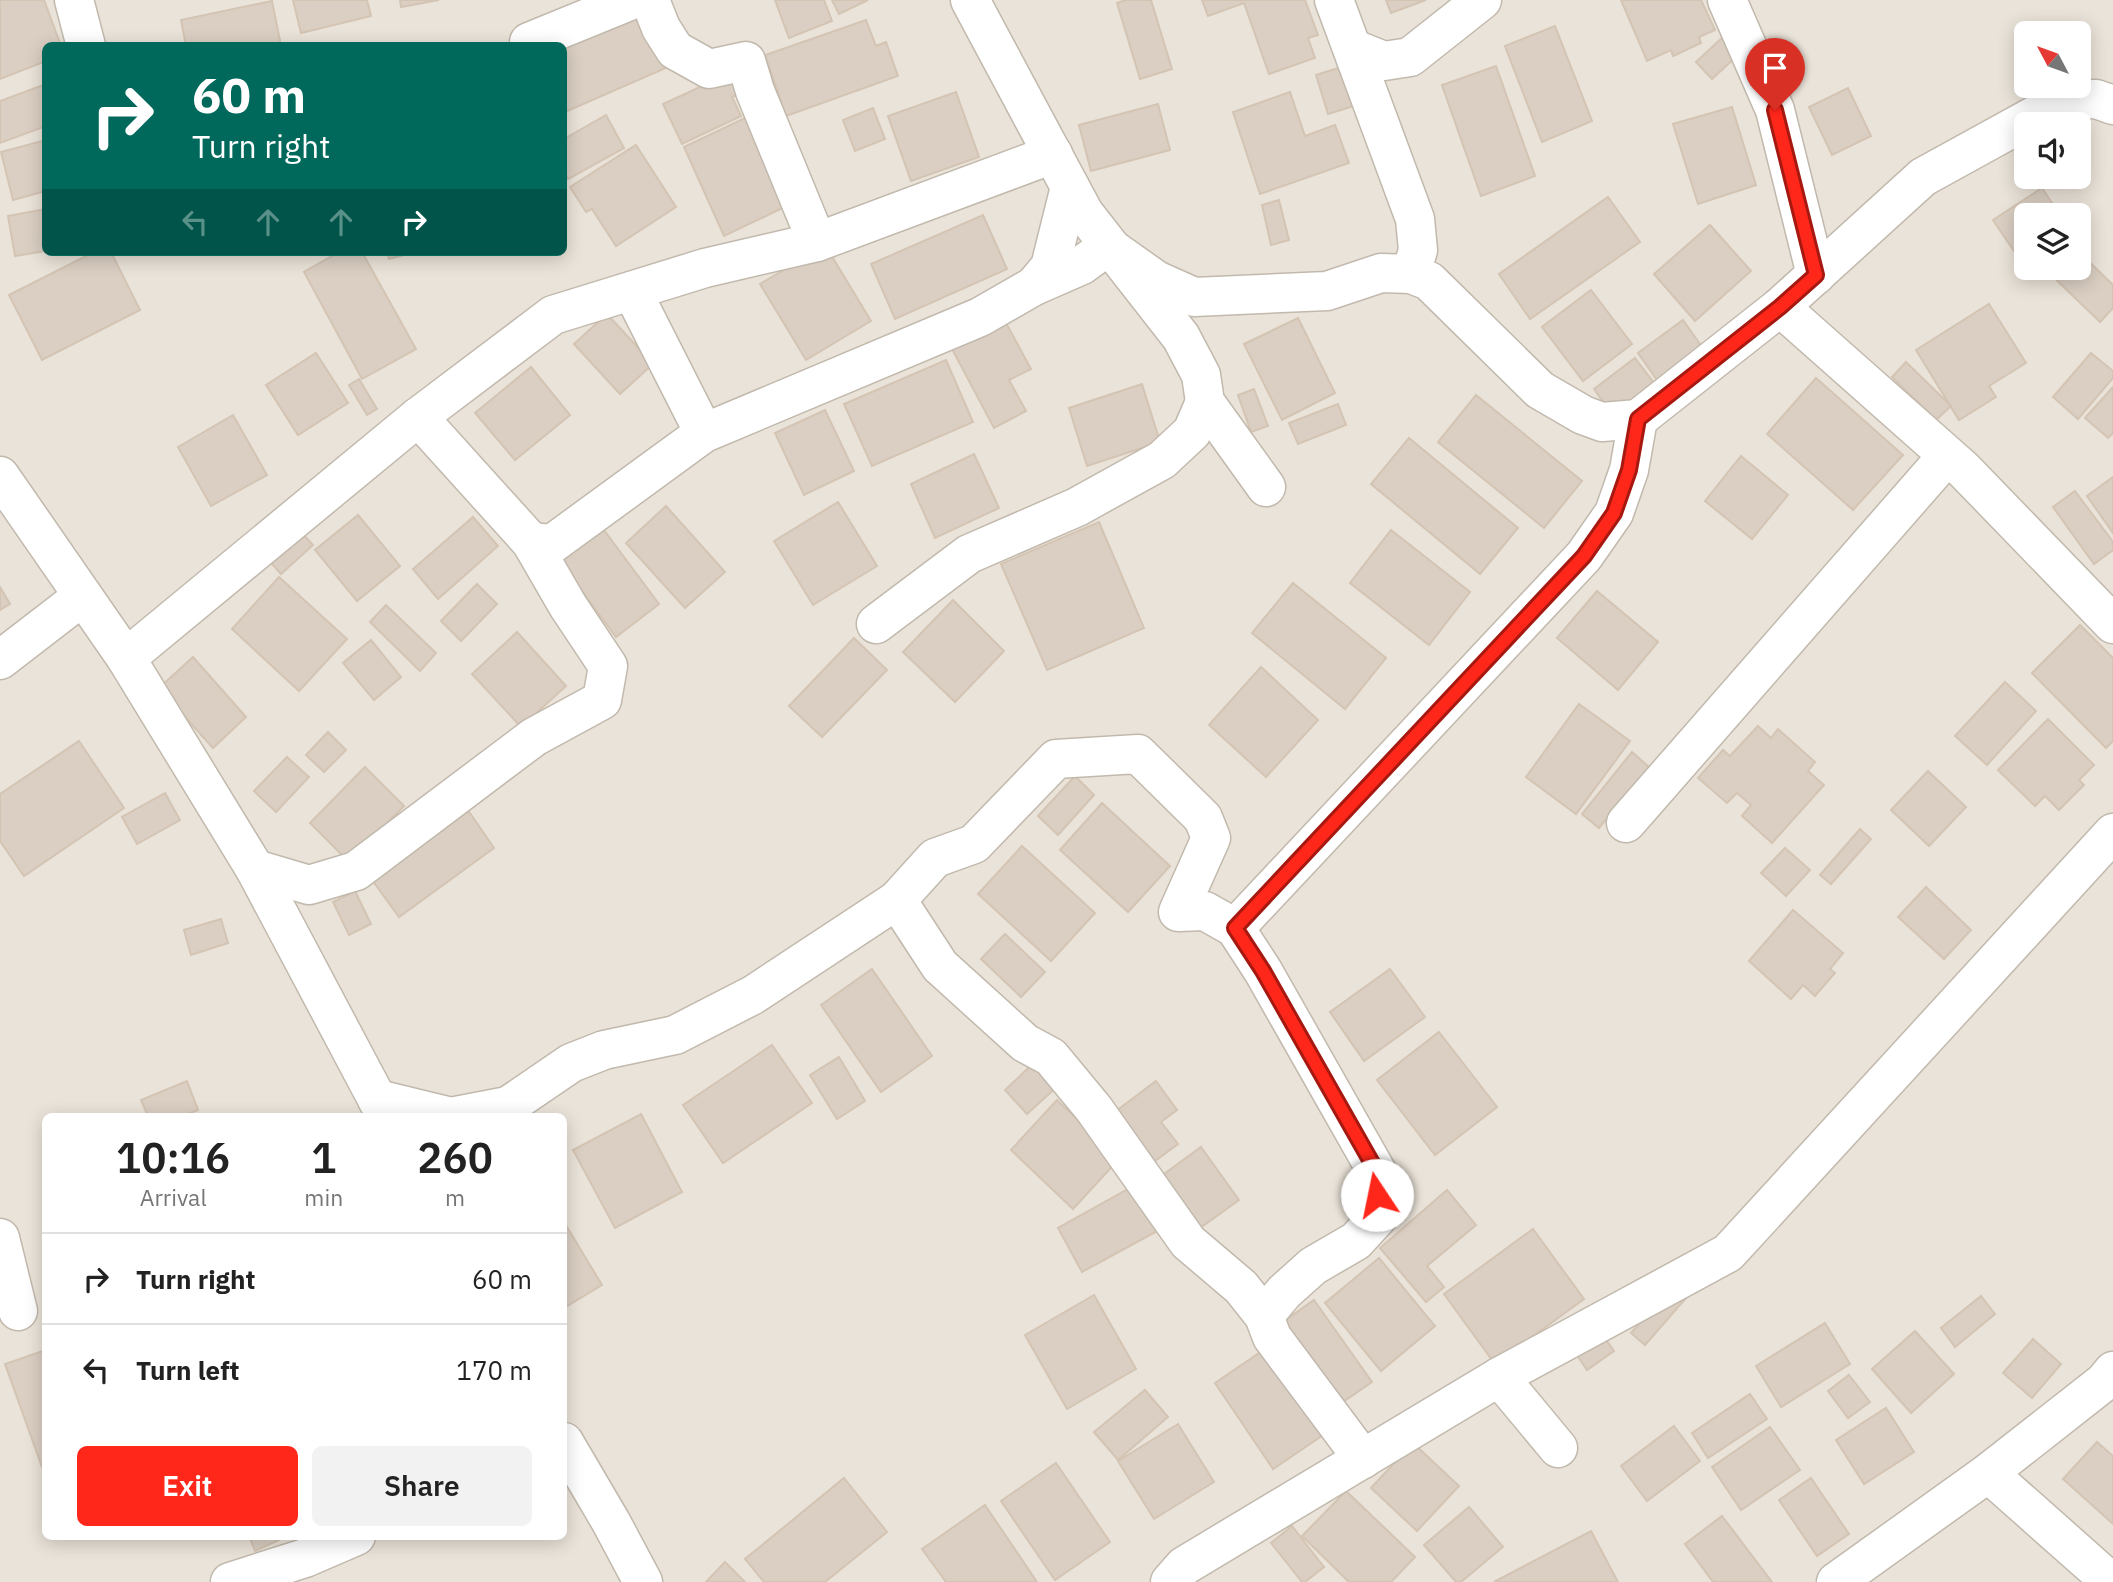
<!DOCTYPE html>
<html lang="en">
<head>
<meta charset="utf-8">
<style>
  :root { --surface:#fff; --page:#f2f2f2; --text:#222; --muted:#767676; --line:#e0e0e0; --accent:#ff261a }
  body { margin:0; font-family:"IBM Plex Sans",sans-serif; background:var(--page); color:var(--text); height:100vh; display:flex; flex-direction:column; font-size:26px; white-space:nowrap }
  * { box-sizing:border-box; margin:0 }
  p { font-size:23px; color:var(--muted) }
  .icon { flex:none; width:38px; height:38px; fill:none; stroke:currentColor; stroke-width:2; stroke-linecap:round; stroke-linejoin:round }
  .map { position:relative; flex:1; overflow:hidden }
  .sheet { position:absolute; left:42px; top:1113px; width:525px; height:427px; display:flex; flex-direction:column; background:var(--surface); border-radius:10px; box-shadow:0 4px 18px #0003 }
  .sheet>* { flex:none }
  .guide { position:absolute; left:42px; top:42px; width:525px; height:214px; border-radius:10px; box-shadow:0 4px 18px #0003; background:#00695c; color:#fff; overflow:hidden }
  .needle { width:46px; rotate:311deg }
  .fabs { position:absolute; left:2014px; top:21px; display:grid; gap:14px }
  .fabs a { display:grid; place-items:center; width:77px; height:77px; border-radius:10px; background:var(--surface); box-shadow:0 4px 18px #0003; font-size:35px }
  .pin { position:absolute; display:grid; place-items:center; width:60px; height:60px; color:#fff; margin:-72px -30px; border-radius:50% 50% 50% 0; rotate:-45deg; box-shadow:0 0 7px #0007 }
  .pin .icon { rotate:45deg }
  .me { position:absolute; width:77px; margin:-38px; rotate:349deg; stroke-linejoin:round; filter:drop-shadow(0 0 5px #0008) }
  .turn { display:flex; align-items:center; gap:24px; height:147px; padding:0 35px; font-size:32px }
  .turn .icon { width:91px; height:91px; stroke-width:2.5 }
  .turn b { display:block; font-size:49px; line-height:60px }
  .lanes { display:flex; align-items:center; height:66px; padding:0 35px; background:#0003; justify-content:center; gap:35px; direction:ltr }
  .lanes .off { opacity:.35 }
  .eta { display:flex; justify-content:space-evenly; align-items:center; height:119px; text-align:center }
  .eta b { font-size:42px; font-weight:600; line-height:49px }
  .cta { display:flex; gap:14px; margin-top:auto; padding:14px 35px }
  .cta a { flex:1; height:80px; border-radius:10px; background:var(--accent); color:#fff; font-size:28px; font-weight:600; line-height:80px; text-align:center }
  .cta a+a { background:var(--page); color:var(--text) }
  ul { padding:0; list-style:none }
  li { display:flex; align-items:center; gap:21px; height:91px; padding:0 35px; border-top:2px solid var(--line) }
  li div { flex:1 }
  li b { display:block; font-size:26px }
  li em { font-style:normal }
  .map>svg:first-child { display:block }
</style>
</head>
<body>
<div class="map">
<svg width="2113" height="1582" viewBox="0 0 2113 1582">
  <rect width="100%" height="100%" fill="#f6f2eb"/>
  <path fill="#eae3d9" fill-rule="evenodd" d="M0 0H2113V1582H0ZM2026 33H2079V86H2026ZM46 46H564V252H46ZM2026 124H2079V177H2026ZM2026 215H2079V268H2026ZM46 1116H564V1536H46Z"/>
  <g fill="#dbcfc3" stroke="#d4c4b3" stroke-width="2">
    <path d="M0 0H44L61 46H46V61L0 79Z"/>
    <path d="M293 0H367L371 16 301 33Z"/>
    <path d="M400 0H439L401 7Z"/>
    <path d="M775 0H824L832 21 789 38Z"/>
    <path d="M832 0H868L839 14Z"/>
    <path d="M1126 0H1151L1172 69 1140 79 1117 3Z"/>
    <path d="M1202 0H1305L1318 35 1308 38 1315 58 1269 74 1244 3 1208 16Z"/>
    <path d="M1386 0H1426L1391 13Z"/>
    <path d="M1621 0H1701L1715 30 1699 37 1701 43 1673 56 1671 50 1647 61Z"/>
    <path d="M272 1 281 46H186L181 20Z"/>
    <path d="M642 5 668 67 565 112 564 46Z"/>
    <path d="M866 20 876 46 886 42 898 76 786 116 765 55Z"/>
    <path d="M1555 26 1592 121 1542 142 1505 46Z"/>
    <path d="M1724 36 1740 53 1712 79 1696 62Z"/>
    <path d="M1348 65 1360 104 1328 114 1316 75Z"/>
    <path d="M1496 66 1535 176 1481 196 1442 85Z"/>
    <path d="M741 68 750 89 732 97 741 116 682 144 663 104Z"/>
    <path d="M46 84V126L0 143V101Z"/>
    <path d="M1848 88 1871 136 1832 155 1809 107Z"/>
    <path d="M956 92 979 157 911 181 888 116Z"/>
    <path d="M1290 92 1305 136 1335 125 1349 163 1260 194 1233 112Z"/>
    <path d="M1158 104 1170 150 1091 171 1079 125Z"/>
    <path d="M1732 107 1756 185 1698 204 1673 124Z"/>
    <path d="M873 108 885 139 855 151 843 120Z"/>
    <path d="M606 115 624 148 568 179 564 171V139Z"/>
    <path d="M749 116 789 205 724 236 684 147Z"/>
    <path d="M46 140V191L13 200 1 152Z"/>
    <path d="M636 145 676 207 616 246 592 209 586 212 570 187Z"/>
    <path d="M2042 188 2060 215H2026V251L2018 257 1993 220Z"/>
    <path d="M1608 197 1640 242 1530 319 1499 274Z"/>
    <path d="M1279 200 1289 240 1271 245 1262 205Z"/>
    <path d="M46 209V251L15 256 8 216Z"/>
    <path d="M983 215 1007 269 895 319 871 264Z"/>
    <path d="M1710 225 1751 271 1695 321 1654 274Z"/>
    <path d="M825 245 871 321 806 360 760 284Z"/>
    <path d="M94 252H111L140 310 42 360 9 295Z"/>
    <path d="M339 252H362L416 349 362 379 304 272Z"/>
    <path d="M387 252H415L389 259Z"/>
    <path d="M2079 252 2113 285V308L2100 322 2044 268H2079Z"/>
    <path d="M1591 290 1632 344 1583 381 1542 327Z"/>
    <path d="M1989 304 2026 363 1989 386 1996 397 1959 420 1916 350Z"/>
    <path d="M607 314 653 364 620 394 574 344Z"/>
    <path d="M1298 318 1335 393 1282 420 1244 344Z"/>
    <path d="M1683 320 1702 347 1657 380 1638 353Z"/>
    <path d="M1005 321 1031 369 1009 380 1026 411 994 428 952 349Z"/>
    <path d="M316 353 348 403 298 435 266 385Z"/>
    <path d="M2091 353 2113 371V378L2078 419 2053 397Z"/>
    <path d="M1635 358 1654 383 1612 414 1594 389Z"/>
    <path d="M946 360 973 422 872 466 844 404Z"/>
    <path d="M1906 362 1951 406 1936 420 1892 377Z"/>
    <path d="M531 367 570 415 515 460 475 413Z"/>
    <path d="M1816 378 1903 455 1853 510 1767 434Z"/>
    <path d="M359 379 377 409 367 415 349 385Z"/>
    <path d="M1142 384 1160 442 1087 466 1069 408Z"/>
    <path d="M2113 387V433L2108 438 2085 418Z"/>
    <path d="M1254 389 1268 426 1251 432 1238 395Z"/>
    <path d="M1476 395 1582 481 1544 528 1438 442Z"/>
    <path d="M1338 404 1346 425 1298 444 1289 423Z"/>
    <path d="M825 410 854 471 804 495 775 433Z"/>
    <path d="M233 415 267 475 211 506 178 447Z"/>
    <path d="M1409 438 1518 528 1480 574 1371 484Z"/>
    <path d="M974 454 999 508 935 538 911 484Z"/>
    <path d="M1741 456 1788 495 1752 539 1705 501Z"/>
    <path d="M2113 477V533L2087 496Z"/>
    <path d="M2075 491 2113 542V550L2094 564 2053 507Z"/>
    <path d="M838 502 877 566 813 605 774 541Z"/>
    <path d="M666 506 725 572 685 608 626 543Z"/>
    <path d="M358 515 400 566 357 601 315 550Z"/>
    <path d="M473 517 498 546 438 599 413 569Z"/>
    <path d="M598 522 659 604 616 637 555 555Z"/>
    <path d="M1099 522 1144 628 1047 670 1001 564Z"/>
    <path d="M297 528 313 545 281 574 266 557Z"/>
    <path d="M1391 530 1470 592 1429 645 1350 583Z"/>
    <path d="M279 577 347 639 299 691 232 629Z"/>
    <path d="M1293 583 1386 658 1345 709 1252 633Z"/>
    <path d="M477 584 497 604 461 641 441 621Z"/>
    <path d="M0 587 10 604 0 610Z"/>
    <path d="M1597 591 1658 642 1618 690 1557 638Z"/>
    <path d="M953 600 1004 651 955 702 903 652Z"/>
    <path d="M386 605 436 653 420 671 370 622Z"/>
    <path d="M2080 625 2113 658V741L2106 748 2032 673Z"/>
    <path d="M517 632 566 686 521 727 472 674Z"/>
    <path d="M854 638 887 670 822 737 789 706Z"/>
    <path d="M371 640 401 677 374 700 343 663Z"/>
    <path d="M193 657 246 717 213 748 159 688Z"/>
    <path d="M1261 667 1318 720 1266 777 1209 725Z"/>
    <path d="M2005 682 2036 711 1987 765 1955 736Z"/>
    <path d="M1579 704 1630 741 1576 814 1526 777Z"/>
    <path d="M2048 719 2094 765 2079 780 2084 785 2059 810 2045 796 2035 806 1998 770Z"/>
    <path d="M1758 726 1771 738 1778 729 1815 762 1808 771 1824 785 1772 843 1742 816 1751 805 1737 793 1727 803 1698 778 1723 750 1730 756Z"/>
    <path d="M328 732 346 750 324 772 306 755Z"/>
    <path d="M79 741 124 808 24 876 0 841V794Z"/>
    <path d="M1632 752 1649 767 1599 828 1582 814Z"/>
    <path d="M287 757 309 777 276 812 254 791Z"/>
    <path d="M365 767 404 806 349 862 310 823Z"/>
    <path d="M1928 771 1966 807 1929 846 1891 810Z"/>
    <path d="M1075 776 1094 795 1058 835 1038 816Z"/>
    <path d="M165 793 180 820 137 844 122 817Z"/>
    <path d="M463 803 494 848 399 917 367 873Z"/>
    <path d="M1102 803 1170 866 1128 912 1060 850Z"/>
    <path d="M1860 829 1871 839 1831 884 1820 875Z"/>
    <path d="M1022 846 1095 913 1051 961 978 894Z"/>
    <path d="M1785 848 1810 870 1786 896 1761 873Z"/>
    <path d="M1926 887 1971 930 1944 959 1898 917Z"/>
    <path d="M355 891 371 924 349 935 333 902Z"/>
    <path d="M1793 910 1843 953 1830 969 1835 973 1815 996 1803 985 1791 999 1749 961Z"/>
    <path d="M221 919 228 943 191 955 184 930Z"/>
    <path d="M1005 934 1045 972 1021 997 981 959Z"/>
    <path d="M872 969 932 1056 881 1092 821 1005Z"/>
    <path d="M1390 969 1425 1017 1364 1061 1330 1012Z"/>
    <path d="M1439 1032 1497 1107 1435 1155 1377 1080Z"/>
    <path d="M772 1045 812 1103 723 1163 683 1105Z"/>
    <path d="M839 1057 865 1101 837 1119 810 1075Z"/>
    <path d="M1038 1059 1061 1083 1027 1114 1005 1090Z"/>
    <path d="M187 1081 198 1110 183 1116H148L141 1100Z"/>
    <path d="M1156 1081 1177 1110 1161 1122 1178 1144 1140 1172 1103 1121Z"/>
    <path d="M1057 1100 1119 1159 1073 1209 1011 1150Z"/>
    <path d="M641 1114 682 1192 615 1228 573 1150Z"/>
    <path d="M1201 1147 1239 1200 1186 1238 1149 1185Z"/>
    <path d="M1135 1185 1159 1230 1082 1272 1058 1228Z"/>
    <path d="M1447 1190 1476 1225 1427 1266 1444 1287 1426 1302 1380 1248Z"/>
    <path d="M564 1222 602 1285 564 1308Z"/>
    <path d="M1533 1229 1584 1299 1495 1364 1444 1294Z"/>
    <path d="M1379 1258 1435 1326 1381 1371 1325 1303Z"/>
    <path d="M1672 1286 1686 1298 1645 1345 1631 1333Z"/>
    <path d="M1094 1295 1136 1369 1067 1409 1025 1335Z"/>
    <path d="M1981 1296 1995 1314 1955 1347 1941 1328Z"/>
    <path d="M1314 1300 1372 1382 1337 1406 1280 1324Z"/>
    <path d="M1825 1323 1850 1364 1781 1407 1756 1366Z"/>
    <path d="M1915 1331 1954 1374 1911 1413 1872 1369Z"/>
    <path d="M1601 1333 1614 1351 1587 1370 1575 1352Z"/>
    <path d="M2033 1339 2061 1364 2032 1398 2003 1373Z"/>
    <path d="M1268 1347 1326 1433 1273 1469 1215 1383Z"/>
    <path d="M46 1350V1478L5 1364Z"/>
    <path d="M1849 1375 1870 1402 1848 1418 1828 1391Z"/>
    <path d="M1145 1390 1168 1417 1118 1460 1094 1432Z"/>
    <path d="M1750 1394 1767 1419 1708 1458 1692 1433Z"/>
    <path d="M1886 1408 1914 1452 1864 1484 1836 1440Z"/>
    <path d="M1178 1424 1214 1482 1154 1519 1118 1461Z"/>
    <path d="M1674 1426 1700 1461 1647 1501 1621 1466Z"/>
    <path d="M1770 1427 1800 1470 1741 1510 1712 1467Z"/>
    <path d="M2097 1442 2113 1456V1524L2063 1479Z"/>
    <path d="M1413 1443 1459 1486 1417 1531 1371 1488Z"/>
    <path d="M1056 1463 1110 1542 1055 1580 1001 1501Z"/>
    <path d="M844 1478 887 1532 825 1582H764L745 1559Z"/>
    <path d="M1811 1478 1849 1534 1817 1556 1779 1500Z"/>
    <path d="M1346 1491 1415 1557 1391 1582H1349L1302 1536Z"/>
    <path d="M985 1505 1037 1582H946L922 1549Z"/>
    <path d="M1469 1507 1503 1547 1461 1582H1456L1424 1545Z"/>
    <path d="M1722 1516 1772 1582H1713L1685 1544Z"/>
    <path d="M1292 1526 1324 1567 1305 1582H1302L1271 1543Z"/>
    <path d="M1591 1531 1618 1582H1494Z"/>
    <path d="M249 1536H277L279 1540 255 1551Z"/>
    <path d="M725 1562 745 1582H706Z"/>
  </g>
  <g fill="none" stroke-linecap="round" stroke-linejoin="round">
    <defs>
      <g id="minor">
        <path d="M74 0 86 46"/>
        <path d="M650 0 661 28 675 50 709 69 746 61 755 91 817 242"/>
        <path d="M970 0 1084 213 1181 337 1201 375 1205 402 1266 487"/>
        <path d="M1334 0 1415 219 1418 250 1411 274"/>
        <path d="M1727 0 1775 110 1816 275"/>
        <path d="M529 42 632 0"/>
        <path d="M1354 49 1384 61 1410 57 1482 0"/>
        <path d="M1108 246 1156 280 1194 297 1327 291 1381 273 1411 274 1429 281 1540 390 1583 415 1602 422 1638 419 1780 307 1923 177 2063 100 2096 99 2113 105"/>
        <path d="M1034 286 1050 267 1070 187"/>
        <path d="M632 291 704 433"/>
        <path d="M1780 307 1963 469 2113 624"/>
        <path d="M418 417 531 542"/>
        <path d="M0 476 126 658 255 869 386 1116"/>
        <path d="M876 624 969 554 1077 507 1162 460 1192 432 1205 402"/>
        <path d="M126 658 418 417 553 315 705 268 817 242 1053 154"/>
        <path d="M0 660 83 596"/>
        <path d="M1626 823 1947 456"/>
        <path d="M255 869 309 885 356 871 534 737 602 700 608 666 568 606 531 542 552 544 704 433 980 317 1034 286 1082 265 1108 246"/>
        <path d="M897 900 940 966 1025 1043 1051 1057 1094 1109 1188 1242 1241 1287 1264 1316 1272 1337 1363 1459"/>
        <path d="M1235 928 1584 556 1614 513 1629 470 1638 419"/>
        <path d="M377 1099 447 1116"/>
        <path d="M456 1116 508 1106 571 1063 604 1050 675 1035 753 995 897 900 935 858 974 844 1056 759 1138 754 1203 818 1211 838 1178 912 1205 911 1235 928 1263 971 1377 1172 1378 1217 1356 1241 1313 1266 1284 1292 1264 1316"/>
        <path d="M0 1238 18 1311"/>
        <path d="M1499 1377 1558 1448"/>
        <path d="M564 1442 611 1522 643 1582"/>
        <path d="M1988 1473 2111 1582"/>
        <path d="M230 1582 305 1558 356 1536"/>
        <path d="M1170 1582 1184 1566 1499 1377 1728 1253 2113 833"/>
        <path d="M1836 1582 1988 1473 2104 1382 2113 1371"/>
      </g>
    </defs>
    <use href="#minor" stroke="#c2b9ad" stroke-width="41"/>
    <use href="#minor" stroke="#fff" stroke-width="38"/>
  </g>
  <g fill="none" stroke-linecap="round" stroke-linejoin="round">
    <defs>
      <path id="route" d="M1377 1195V1172L1263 971 1235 928 1584 556 1614 513 1629 470 1638 419 1780 307 1816 275 1775 110"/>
    </defs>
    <use href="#route" stroke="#a61911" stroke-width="18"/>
    <use href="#route" stroke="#ff261a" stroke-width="12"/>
  </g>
</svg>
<div class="fabs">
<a><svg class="needle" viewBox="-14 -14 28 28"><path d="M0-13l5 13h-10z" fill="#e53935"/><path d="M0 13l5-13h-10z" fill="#767676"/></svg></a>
<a><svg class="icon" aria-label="sound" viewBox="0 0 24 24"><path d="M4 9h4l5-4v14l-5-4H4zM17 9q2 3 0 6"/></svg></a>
<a><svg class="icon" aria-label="layers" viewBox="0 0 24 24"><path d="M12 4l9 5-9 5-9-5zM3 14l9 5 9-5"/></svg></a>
</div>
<div class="pin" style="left:1775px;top:110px;background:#d93025"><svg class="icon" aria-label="arrive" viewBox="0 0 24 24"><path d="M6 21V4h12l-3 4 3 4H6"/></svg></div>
<svg class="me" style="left:1377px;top:1195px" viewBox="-20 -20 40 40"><circle r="19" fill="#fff"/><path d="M0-13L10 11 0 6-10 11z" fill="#ff261a"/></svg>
<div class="guide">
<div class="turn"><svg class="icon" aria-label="right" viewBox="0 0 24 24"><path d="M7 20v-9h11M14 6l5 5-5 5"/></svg><div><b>60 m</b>Turn right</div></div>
<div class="lanes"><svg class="icon off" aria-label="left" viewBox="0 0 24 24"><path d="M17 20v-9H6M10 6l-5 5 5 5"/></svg><svg class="icon off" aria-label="ahead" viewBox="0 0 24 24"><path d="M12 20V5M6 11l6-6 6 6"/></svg><svg class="icon off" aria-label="ahead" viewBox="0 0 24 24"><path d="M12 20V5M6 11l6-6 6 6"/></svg><svg class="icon" aria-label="right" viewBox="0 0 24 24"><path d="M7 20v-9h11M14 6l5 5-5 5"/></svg></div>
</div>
<section class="sheet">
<div class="eta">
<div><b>10:16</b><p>Arrival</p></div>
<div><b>1</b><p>min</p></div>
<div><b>260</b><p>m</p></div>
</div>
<ul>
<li><svg class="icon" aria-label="right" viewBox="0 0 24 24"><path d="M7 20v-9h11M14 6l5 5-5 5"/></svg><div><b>Turn right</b></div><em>60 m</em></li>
<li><svg class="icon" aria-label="left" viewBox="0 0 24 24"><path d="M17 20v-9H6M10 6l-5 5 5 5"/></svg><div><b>Turn left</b></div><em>170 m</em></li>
</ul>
<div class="cta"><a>Exit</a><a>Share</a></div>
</section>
</div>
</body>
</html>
